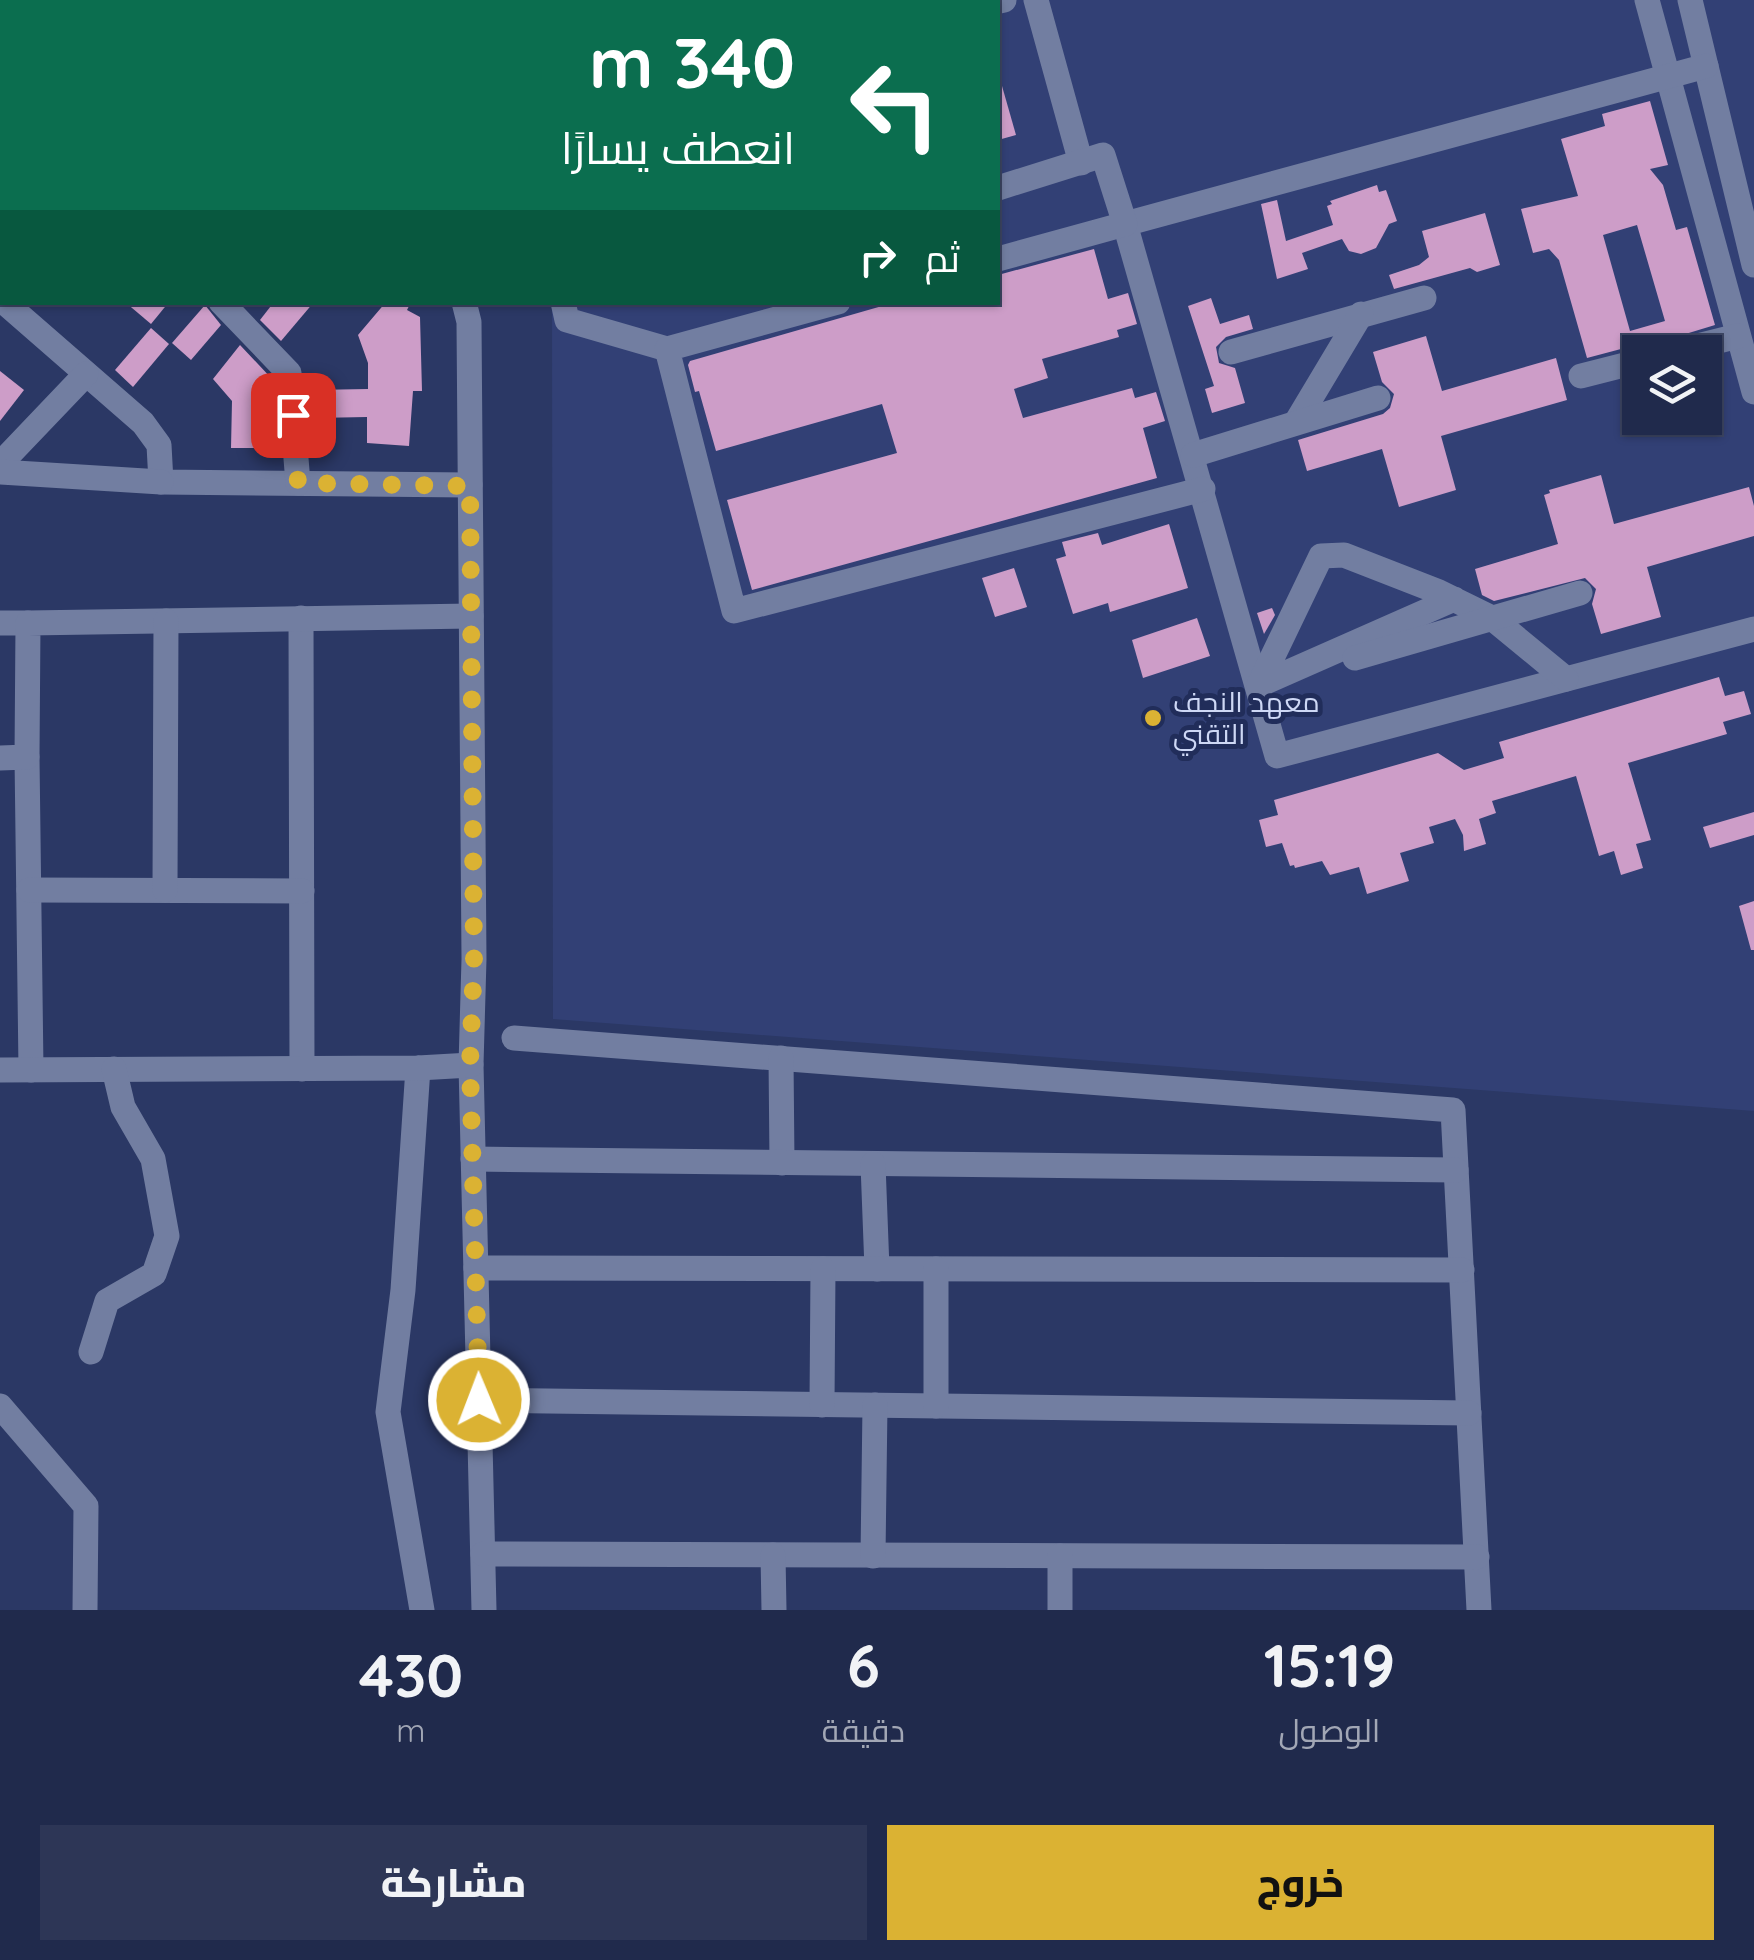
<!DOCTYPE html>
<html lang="ar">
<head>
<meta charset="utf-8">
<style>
  :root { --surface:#202a4c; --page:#2d3656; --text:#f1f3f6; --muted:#a2a7b5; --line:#3d4664; --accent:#dbb233 }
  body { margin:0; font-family:Quicksand,Cairo,sans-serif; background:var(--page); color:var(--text); direction:rtl; height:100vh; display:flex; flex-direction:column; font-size:38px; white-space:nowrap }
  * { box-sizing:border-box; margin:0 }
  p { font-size:32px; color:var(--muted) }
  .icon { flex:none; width:55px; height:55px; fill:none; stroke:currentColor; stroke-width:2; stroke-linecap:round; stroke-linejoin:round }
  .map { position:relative; height:1610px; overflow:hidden; direction:ltr }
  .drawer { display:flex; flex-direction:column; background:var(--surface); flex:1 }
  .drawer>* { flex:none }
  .top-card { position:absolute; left:0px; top:0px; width:1000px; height:305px; box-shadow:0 2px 8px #0004,0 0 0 2px var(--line); direction:rtl; background:#0b6e4f; color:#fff; overflow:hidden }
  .tools { position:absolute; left:1622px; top:335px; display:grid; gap:20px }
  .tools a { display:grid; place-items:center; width:100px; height:100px; border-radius:0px; background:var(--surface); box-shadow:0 2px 8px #0004,0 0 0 2px var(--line); font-size:50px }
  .pin { position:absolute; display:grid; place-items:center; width:85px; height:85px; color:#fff; margin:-42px; border-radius:20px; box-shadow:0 5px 15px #0006 }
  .me { position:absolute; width:110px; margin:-55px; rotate:359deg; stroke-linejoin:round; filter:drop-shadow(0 0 8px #0008) }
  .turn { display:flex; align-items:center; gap:35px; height:210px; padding:0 40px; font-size:45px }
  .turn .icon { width:130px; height:130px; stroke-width:2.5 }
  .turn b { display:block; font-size:70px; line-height:85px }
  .then { display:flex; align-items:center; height:95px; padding:0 40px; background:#0003; gap:20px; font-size:38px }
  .eta { display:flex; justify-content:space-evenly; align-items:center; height:170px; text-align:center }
  .eta b { font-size:60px; font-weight:800; line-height:70px }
  .cta { display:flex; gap:20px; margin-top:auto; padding:20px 40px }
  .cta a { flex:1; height:115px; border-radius:0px; background:var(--accent); color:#111; font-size:40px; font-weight:800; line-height:115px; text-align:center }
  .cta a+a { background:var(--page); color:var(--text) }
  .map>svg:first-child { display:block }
</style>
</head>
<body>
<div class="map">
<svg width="1754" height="1610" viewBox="0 0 1754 1610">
  <rect width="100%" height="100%" fill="#2b3865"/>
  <path fill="#324075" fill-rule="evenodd" d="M551 0H1754V1111L553 1019 552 303 998 302V2ZM1640 352H1705V418H1640Z"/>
  <g fill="#cd9dc8" fill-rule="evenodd">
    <path d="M1002 86 1016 135 998 140V87Z"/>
    <path d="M1650 101 1668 165 1650 169 1663 185 1676 230 1687 227 1715 325 1646 346 1636 345 1587 358 1559 260 1549 249 1533 253 1521 209 1578 196 1561 139 1605 126 1602 114ZM1637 225 1665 321 1630 331 1603 235Z"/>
    <path d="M1377 185 1379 192 1386 190 1397 221 1389 224 1376 248 1361 254 1349 251 1342 239 1302 253 1308 269 1277 279 1261 204 1277 200 1286 241 1333 225 1327 206 1332 204 1330 201Z"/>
    <path d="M1485 213 1500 265 1477 272 1470 268 1394 289 1389 275 1419 265 1429 257 1422 231Z"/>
    <path d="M1094 249 1108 299 1128 293 1137 324 1117 330 1119 337 1042 359 1048 378 1014 389 1023 418 1132 388 1135 398 1156 392 1165 421 1143 428 1157 478 752 590 727 500 897 453 882 404 716 451 699 391 695 392 688 365 690 361 896 302H998V275Z"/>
    <path d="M1211 298 1220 324 1249 315 1253 329 1226 337 1216 347 1219 363 1235 368 1245 403 1212 413 1205 389 1214 386 1188 306Z"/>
    <path d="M125 302H169L151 324Z"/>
    <path d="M274 302H314L281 341 260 320Z"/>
    <path d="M386 302H411L407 310 420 317 422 391H413L409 446 367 443V417L315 418 312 390 368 389V363L358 335Z"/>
    <path d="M205 305 221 325 191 360 172 343Z"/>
    <path d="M151 328 169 344 133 387 115 370Z"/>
    <path d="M1426 336 1442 391 1556 358 1567 400 1441 436 1456 490 1399 507 1382 449 1307 471 1298 440 1383 414 1390 408 1394 394 1382 382 1373 352Z"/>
    <path d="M240 345 273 380 279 448H231L232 401 213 379Z"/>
    <path d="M0 371 24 390 0 421Z"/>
    <path d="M1601 475 1614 524 1749 487 1754 506V536L1647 567 1661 617 1601 634 1592 604 1596 589 1585 578 1494 601 1482 595 1475 569 1558 544 1544 495 1550 493 1549 490Z"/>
    <path d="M1169 524 1188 588 1110 612 1108 603 1073 614 1056 559 1066 556 1062 542 1098 533 1102 545Z"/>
    <path d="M1014 568 1027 607 995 617 982 578Z"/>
    <path d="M1272 608 1275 615 1264 634 1257 613Z"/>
    <path d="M1197 618 1210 656 1143 678 1132 640Z"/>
    <path d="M1719 677 1725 696 1744 691 1751 714 1723 722 1727 734 1628 763 1651 840 1636 844 1643 868 1621 875 1614 851 1599 856 1576 776 1492 801 1496 813 1479 819 1486 844 1464 851 1463 835 1455 819 1429 827 1434 843 1400 853 1409 881 1367 894 1359 867 1330 875 1322 861 1295 868 1294 865 1290 866 1282 843 1266 847 1259 820 1278 815 1274 800 1438 753 1464 770 1504 758 1499 742Z"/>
    <path d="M1754 812V835L1710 848 1703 827Z"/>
    <path d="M1754 901V950H1751L1739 906Z"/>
  </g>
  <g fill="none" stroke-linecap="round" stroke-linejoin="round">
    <g stroke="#727ea1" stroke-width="25">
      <path d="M1036 0 1081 163"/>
      <path d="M1647 0 1754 392"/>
      <path d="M1690 0 1754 265"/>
      <path d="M172 2 174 0"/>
      <path d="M995 2 1004 0"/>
      <path d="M1706 66 1125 224 1277 756 1754 629"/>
      <path d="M0 180 2 178"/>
      <path d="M998 188 1103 155 1125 224 998 259"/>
      <path d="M4 302 143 423 159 445 161 482 470 485"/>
      <path d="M221 302 289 373 298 483"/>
      <path d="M464 302 469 322 474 959 471 1065 484 1610"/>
      <path d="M563 302 567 320 667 349"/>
      <path d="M838 302 667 349 734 611 1203 489"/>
      <path d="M1231 352 1424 298"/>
      <path d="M1674 352 1738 336"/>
      <path d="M1581 376 1640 361"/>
      <path d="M1297 421 1361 314"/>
      <path d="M1193 455 1378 398"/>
      <path d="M0 464 86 374"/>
      <path d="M0 472 161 482"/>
      <path d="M1454 599 1259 685 1321 556 1344 555 1439 592 1492 618 1566 679"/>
      <path d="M301 618 302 1069"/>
      <path d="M0 623H28"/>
      <path d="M1355 658 1580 593"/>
      <path d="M27 757 31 1070"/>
      <path d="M0 758 27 757 28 623 471 616"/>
      <path d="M29 890 302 891"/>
      <path d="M165 890 166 621"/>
      <path d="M514 1038 1453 1110 1479 1610"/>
      <path d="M781 1058 782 1163"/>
      <path d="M418 1068 403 1290 388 1412 422 1610"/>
      <path d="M0 1070 418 1068 471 1065"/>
      <path d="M473 1159 1456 1170"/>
      <path d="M873 1164 877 1269"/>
      <path d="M476 1268 1462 1270"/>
      <path d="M91 1352 107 1301 154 1274 167 1236 153 1159 123 1107 114 1069"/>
      <path d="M479 1400 1469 1413"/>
      <path d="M822 1405 823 1269"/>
      <path d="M0 1406 86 1506 85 1610"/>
      <path d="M936 1406V1269"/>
      <path d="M483 1554 1477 1557"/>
      <path d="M773 1555 774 1610"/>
      <path d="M873 1556 875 1405"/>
      <path d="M1060 1610V1556"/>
    </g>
  </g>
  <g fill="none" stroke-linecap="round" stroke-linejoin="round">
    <path stroke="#dbb233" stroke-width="18" stroke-dasharray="0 32.4" d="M293 415 298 483 470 486 474 959 470 1065 479 1400"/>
  </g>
  <circle fill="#dbb233" stroke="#212d5a" stroke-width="4" cx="1153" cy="718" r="10"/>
  <g text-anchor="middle" stroke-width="10" stroke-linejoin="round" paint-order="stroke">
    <g font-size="28" fill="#ced8f5" stroke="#212d5a" text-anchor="start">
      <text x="1173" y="712">معهد النجف<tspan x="1173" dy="32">التقني</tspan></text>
    </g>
  </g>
</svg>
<div class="tools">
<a><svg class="icon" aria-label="layers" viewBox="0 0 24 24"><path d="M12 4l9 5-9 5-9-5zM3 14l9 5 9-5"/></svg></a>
</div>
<div class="pin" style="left:293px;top:415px;background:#d93025"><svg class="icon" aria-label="arrive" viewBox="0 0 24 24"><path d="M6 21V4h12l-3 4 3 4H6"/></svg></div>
<svg class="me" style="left:479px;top:1400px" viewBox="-20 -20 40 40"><circle r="17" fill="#dbb233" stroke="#fff" stroke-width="3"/><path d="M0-11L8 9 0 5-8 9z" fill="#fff"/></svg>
<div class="top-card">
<div class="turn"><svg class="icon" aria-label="left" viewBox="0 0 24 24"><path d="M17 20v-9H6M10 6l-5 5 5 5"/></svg><div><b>340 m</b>انعطف يسارًا</div></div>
<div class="then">ثم<svg class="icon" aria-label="right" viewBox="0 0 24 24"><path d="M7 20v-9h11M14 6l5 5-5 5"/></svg></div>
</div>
</div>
<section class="drawer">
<div class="eta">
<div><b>15:19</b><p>الوصول</p></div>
<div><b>6</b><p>دقيقة</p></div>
<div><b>430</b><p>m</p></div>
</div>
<div class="cta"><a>خروج</a><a>مشاركة</a></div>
</section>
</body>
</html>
